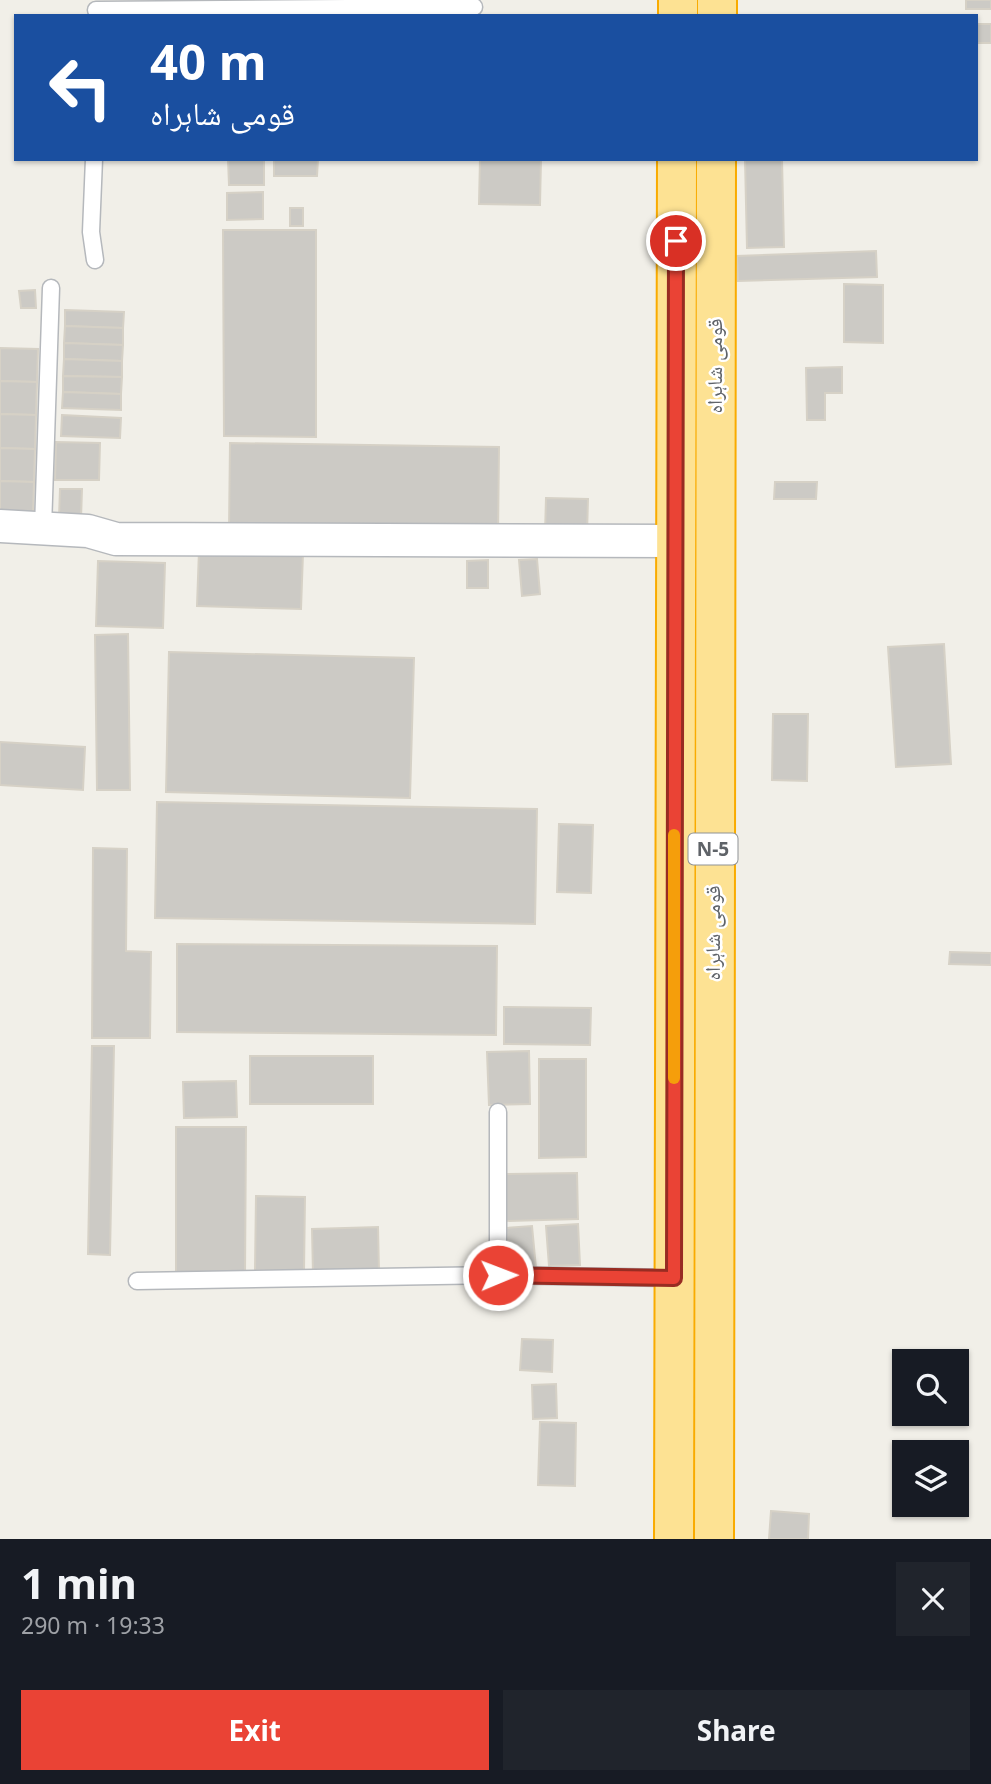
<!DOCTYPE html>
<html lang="en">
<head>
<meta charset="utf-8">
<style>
  :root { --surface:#171b24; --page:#20242c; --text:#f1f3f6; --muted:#9ea1a6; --accent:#ea4335 }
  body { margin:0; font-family:"Noto Sans","Noto Naskh Arabic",sans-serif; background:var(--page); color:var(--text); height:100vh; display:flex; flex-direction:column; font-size:26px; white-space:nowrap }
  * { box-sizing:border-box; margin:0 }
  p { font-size:23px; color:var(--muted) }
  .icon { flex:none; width:38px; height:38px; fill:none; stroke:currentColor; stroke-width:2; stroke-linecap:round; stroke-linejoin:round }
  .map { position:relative; height:1539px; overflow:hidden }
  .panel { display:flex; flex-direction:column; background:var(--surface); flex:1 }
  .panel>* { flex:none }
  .hud { position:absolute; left:14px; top:14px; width:964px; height:147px; border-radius:0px; box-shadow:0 2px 5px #0004; background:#1a4fa0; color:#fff; overflow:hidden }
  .fabs { position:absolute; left:892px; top:1349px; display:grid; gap:14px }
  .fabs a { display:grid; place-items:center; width:77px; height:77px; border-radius:0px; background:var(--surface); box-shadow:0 2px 5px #0004; font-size:35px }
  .pin { position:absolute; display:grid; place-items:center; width:60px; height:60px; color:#fff; margin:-30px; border:4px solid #fff; border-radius:50%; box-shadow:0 2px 7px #0007 }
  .me { position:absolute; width:77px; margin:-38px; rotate:89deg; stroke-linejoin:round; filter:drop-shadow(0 0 5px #0008) }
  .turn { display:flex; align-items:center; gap:24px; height:147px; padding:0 21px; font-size:32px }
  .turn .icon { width:91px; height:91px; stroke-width:2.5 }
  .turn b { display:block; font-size:49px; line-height:60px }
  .round { display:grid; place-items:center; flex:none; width:74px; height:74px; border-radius:0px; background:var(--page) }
  .headline { display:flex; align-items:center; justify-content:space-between; height:119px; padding:0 21px }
  h1 { font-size:42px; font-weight:700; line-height:52px }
  .cta { display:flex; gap:14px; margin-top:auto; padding:14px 21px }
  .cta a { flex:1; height:80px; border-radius:0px; background:var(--accent); color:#fff; font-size:28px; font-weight:700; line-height:80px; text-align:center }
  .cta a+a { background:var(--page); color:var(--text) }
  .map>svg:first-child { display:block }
</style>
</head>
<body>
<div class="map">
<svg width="991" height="1539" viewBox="0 0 991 1539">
  <rect width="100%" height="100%" fill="#f1efe8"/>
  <g fill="#cccac5" stroke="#d6d1c6" stroke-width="2">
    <rect x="966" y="0" width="25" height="9"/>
    <rect x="976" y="24" width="15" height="19"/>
    <path d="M228 159H264V185H229Z"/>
    <path d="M274 159H318L317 176H274Z"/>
    <path d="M480 159H541L540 205 479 204Z"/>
    <path d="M745 159H782L784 247 747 248Z"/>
    <path d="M263 192V219L227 220V193Z"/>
    <rect x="290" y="208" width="13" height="18"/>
    <path d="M223 230H316V437L224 436Z"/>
    <path d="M876 251 877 277 738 281 737 256Z"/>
    <path d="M844 284 883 285V343L844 342Z"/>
    <path d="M35 290 36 308H21L19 291Z"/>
    <path d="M65 310 124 312 123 328 65 326Z"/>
    <path d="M65 326 123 328V345L64 343Z"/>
    <path d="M64 343 123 345 122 361 64 359Z"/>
    <path d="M0 348 38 349 37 382 0 381Z"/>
    <path d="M64 359 122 361V377L63 376Z"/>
    <path d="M842 367V393H825V420H807L806 368Z"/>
    <path d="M63 376 122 377 121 394 63 392Z"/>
    <path d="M0 381 37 382 36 415 0 414Z"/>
    <path d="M63 392 121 394V410L62 408Z"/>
    <path d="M0 414 36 415 35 449 0 448Z"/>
    <path d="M62 415 121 418 120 438 61 436Z"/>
    <path d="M56 442 100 443 99 480H55Z"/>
    <path d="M230 443 499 447 498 535 229 531Z"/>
    <path d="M0 448 35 449 34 482 0 481Z"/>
    <path d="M0 481 34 482 33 515 0 514Z"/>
    <path d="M775 482H817L816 499H774Z"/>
    <path d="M60 489H82L81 519 59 518Z"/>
    <path d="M546 498 588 499 587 534 545 533Z"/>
    <path d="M199 550 303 553 301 609 197 606Z"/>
    <path d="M537 559 540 594 522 596 519 560Z"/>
    <path d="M488 560V588H467V561Z"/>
    <path d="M98 561 165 563 163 628 96 626Z"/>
    <path d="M128 634 130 790H97L95 635Z"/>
    <path d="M944 644 951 764 896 767 888 647Z"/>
    <path d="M169 652 414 658 410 798 166 792Z"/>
    <path d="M773 714H808L807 781 772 780Z"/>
    <path d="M0 742 85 747 83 790 0 785Z"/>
    <path d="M157 802 537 809 535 924 155 918Z"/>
    <path d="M559 824 593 825 591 893 557 892Z"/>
    <path d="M93 848 127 849 126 951 151 952 150 1038H92Z"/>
    <path d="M177 944 497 946 496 1035 177 1032Z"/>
    <path d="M950 952 991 953V965L949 964Z"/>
    <path d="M504 1007 591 1008 590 1045 504 1044Z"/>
    <path d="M92 1046H114L110 1255 88 1254Z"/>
    <path d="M529 1051 530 1104 489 1105 487 1052Z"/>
    <rect x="250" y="1056" width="123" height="48"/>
    <path d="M539 1059H586V1157L539 1158Z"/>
    <path d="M236 1081 237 1117 184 1118 183 1082Z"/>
    <path d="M176 1127H246L245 1275H176Z"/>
    <path d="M577 1173 578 1219 504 1221 503 1174Z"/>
    <path d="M256 1196 305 1197 304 1271 255 1270Z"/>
    <path d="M578 1224 580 1265 549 1266 546 1226Z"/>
    <path d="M532 1226 536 1268 510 1269 506 1228Z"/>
    <path d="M378 1227 379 1272 313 1274 312 1229Z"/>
    <path d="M522 1339 553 1340 552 1372 520 1370Z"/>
    <path d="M556 1384 557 1418 533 1419 532 1385Z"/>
    <path d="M540 1422 576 1423 575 1486 538 1485Z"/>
    <path d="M771 1511 809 1514 808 1539H769Z"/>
  </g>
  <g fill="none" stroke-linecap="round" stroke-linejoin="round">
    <defs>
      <g id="lane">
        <path d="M96 10 474 7"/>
        <path d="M94 159 91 232 95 260"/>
        <path d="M43 528 51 288"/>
        <path d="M498 1112V1275L674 1278"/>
        <path d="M137 1281 498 1275"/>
      </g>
      <path id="street" d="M0 526 88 531 116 539 675 541"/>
      <g id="highway">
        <path d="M678 16V0"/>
        <path d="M717 16V0"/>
        <path d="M674 1539 677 159"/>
        <path d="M714 1539 716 159"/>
      </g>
    </defs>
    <use href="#lane" stroke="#b5b8bc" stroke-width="19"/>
    <use href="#street" stroke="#b5b8bc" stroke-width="35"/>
    <use href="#highway" stroke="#f9ab00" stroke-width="42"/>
    <use href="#lane" stroke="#fff" stroke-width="16"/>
    <use href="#street" stroke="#fff" stroke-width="32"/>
    <use href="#highway" stroke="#fde293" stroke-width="38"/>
  </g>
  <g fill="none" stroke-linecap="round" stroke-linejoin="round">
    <defs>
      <path id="route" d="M498 1275 674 1278 676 241"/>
    </defs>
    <use href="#route" stroke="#982c22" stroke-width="18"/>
    <use href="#route" stroke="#ea4335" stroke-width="12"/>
    <path stroke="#f59e0b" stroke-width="12" d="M674 1078V835"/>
  </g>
  <g text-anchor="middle" stroke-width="5" stroke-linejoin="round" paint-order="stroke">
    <rect fill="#fff" stroke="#8f9295" stroke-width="2" x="688.5" y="833.5" width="49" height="31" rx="5"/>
    <g font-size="19" font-weight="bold" fill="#5f6368">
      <text x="713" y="856">N-5</text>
    </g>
    <g font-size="21" fill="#5f6368" stroke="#fff">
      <text transform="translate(715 366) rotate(-90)" y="7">قومی شاہراہ</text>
      <text transform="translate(713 933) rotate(-90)" y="7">قومی شاہراہ</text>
    </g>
  </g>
</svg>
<div class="fabs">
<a><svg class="icon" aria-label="search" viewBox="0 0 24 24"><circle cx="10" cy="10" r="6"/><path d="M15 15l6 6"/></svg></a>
<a><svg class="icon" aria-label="layers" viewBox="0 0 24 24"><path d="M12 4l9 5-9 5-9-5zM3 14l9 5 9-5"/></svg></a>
</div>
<div class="pin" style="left:676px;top:241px;background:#d93025"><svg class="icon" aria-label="arrive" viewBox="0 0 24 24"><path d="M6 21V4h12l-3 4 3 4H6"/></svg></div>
<svg class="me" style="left:498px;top:1275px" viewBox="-20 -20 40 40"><circle r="17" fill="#ea4335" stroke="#fff" stroke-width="3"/><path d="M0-11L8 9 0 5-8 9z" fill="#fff"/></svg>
<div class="hud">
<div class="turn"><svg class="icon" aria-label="left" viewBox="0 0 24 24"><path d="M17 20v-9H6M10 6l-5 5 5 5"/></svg><div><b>40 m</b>قومی شاہراہ</div></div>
</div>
</div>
<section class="panel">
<div class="headline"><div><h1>1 min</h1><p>290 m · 19:33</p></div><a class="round"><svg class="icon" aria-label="close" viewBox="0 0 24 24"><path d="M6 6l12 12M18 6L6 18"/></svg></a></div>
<div class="cta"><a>Exit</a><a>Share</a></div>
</section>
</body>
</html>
